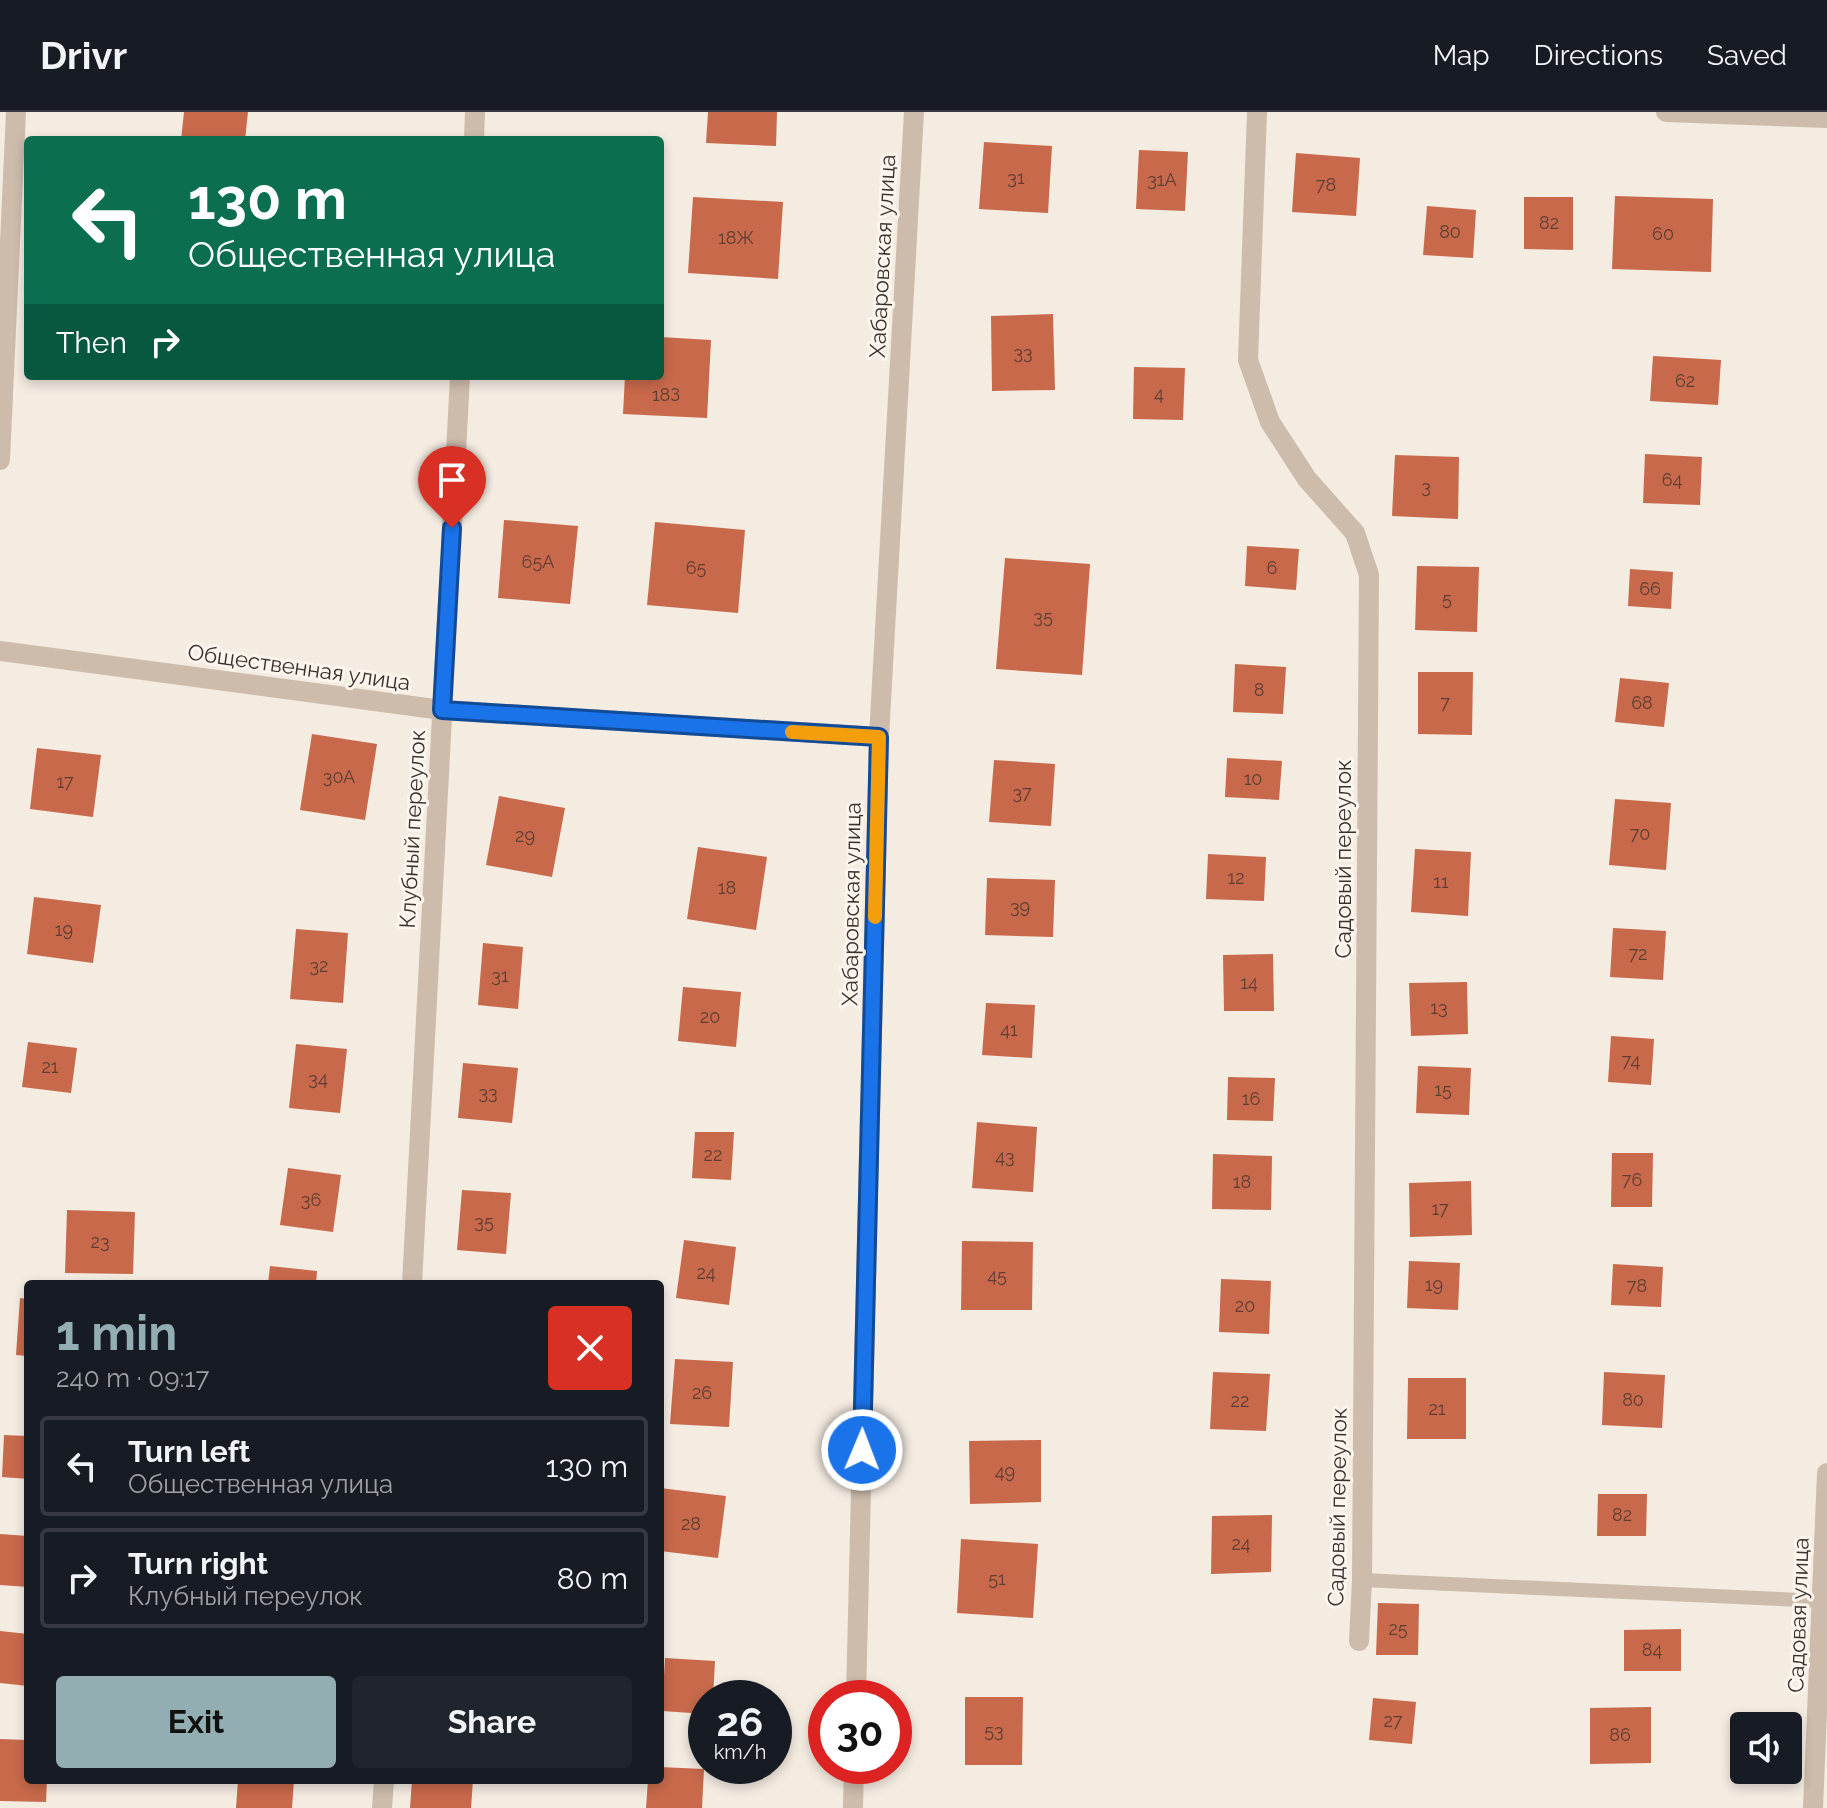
<!DOCTYPE html>
<html lang="en">
<head>
<meta charset="utf-8">
<style>
  :root { --surface:#171b24; --page:#20242c; --text:#f1f3f6; --muted:#9ea1a6; --line:#363941; --accent:#92aeb2 }
  body { margin:0; font-family:Raleway,sans-serif; background:var(--page); color:var(--text); height:100vh; display:flex; flex-direction:column; font-size:30px; white-space:nowrap }
  * { box-sizing:border-box; margin:0 }
  p { font-size:26px; color:var(--muted) }
  .icon { flex:none; width:44px; height:44px; fill:none; stroke:currentColor; stroke-width:2; stroke-linecap:round; stroke-linejoin:round }
  .map { position:relative; flex:1; overflow:hidden }
  .panel { position:absolute; left:24px; top:1168px; width:640px; height:504px; display:flex; flex-direction:column; background:var(--surface); border-radius:8px; box-shadow:0 4px 12px #0003 }
  .panel>* { flex:none }
  .guide { position:absolute; left:24px; top:24px; width:640px; height:244px; border-radius:8px; box-shadow:0 4px 12px #0003; background:#0b6e4f; color:#fff; overflow:hidden }
  .tools { position:absolute; left:1730px; top:1600px; display:grid; gap:16px }
  .tools a { display:grid; place-items:center; width:72px; height:72px; border-radius:8px; background:var(--surface); box-shadow:0 4px 12px #0003; font-size:40px }
  .speed { position:absolute; left:688px; top:1568px; display:flex; gap:16px; font-size:40px; font-weight:700; text-align:center }
  .speed>* { display:grid; place-content:center; width:104px; height:104px; border-radius:50%; background:var(--surface); box-shadow:0 4px 12px #0003; line-height:1 }
  .speed small { font-size:20px; font-weight:400 }
  .speed .limit { border:12px solid #d22; background:#fff; color:#111 }
  .pin { position:absolute; display:grid; place-items:center; width:68px; height:68px; color:#fff; margin:-82px -34px; border-radius:50% 50% 50% 0; rotate:-45deg; box-shadow:0 0 8px #0007 }
  .pin .icon { rotate:45deg }
  .me { position:absolute; width:88px; margin:-44px; rotate:1deg; stroke-linejoin:round; filter:drop-shadow(0 0 6px #0008) }
  .turn { display:flex; align-items:center; gap:28px; height:168px; padding:0 32px; font-size:36px }
  .turn .icon { width:104px; height:104px; stroke-width:2.5 }
  .turn b { display:block; font-size:56px; line-height:68px }
  .then { display:flex; align-items:center; height:76px; padding:0 32px; background:#0003; gap:16px; font-size:30px }
  .round { display:grid; place-items:center; flex:none; width:84px; height:84px; border-radius:8px; background:var(--page) }
  .head { display:flex; align-items:center; justify-content:space-between; height:136px; padding:0 32px }
  h1 { font-size:48px; font-weight:700; line-height:60px; color:var(--accent) }
  .action { display:flex; gap:16px; margin-top:auto; padding:16px 32px }
  .action a { flex:1; height:92px; border-radius:8px; background:var(--accent); color:#111; font-size:32px; font-weight:700; line-height:92px; text-align:center }
  .action a+a { background:var(--page); color:var(--text) }
  ul { padding:0; list-style:none }
  li { display:flex; align-items:center; gap:24px; height:100px; margin:0 16px 12px; padding:0 16px; border:4px solid var(--line); border-radius:8px }
  li div { flex:1 }
  li b { display:block; font-size:30px }
  li em { font-style:normal }
  header { display:flex; align-items:center; gap:48px; box-sizing:border-box; height:112px; padding:0 40px; background:var(--surface); border-bottom:2px solid var(--line) }
  header strong { font-size:38px }
  nav { display:flex; gap:44px; margin-inline-start:auto; font-size:28px }
  .map>svg:first-child { display:block }
</style>
</head>
<body>
<header>
<strong>Drivr</strong>
<nav><a>Map</a><a>Directions</a><a>Saved</a></nav>
</header>
<div class="map">
<svg width="1827" height="1696" viewBox="0 0 1827 1696">
  <rect width="100%" height="100%" fill="#f4ebe1"/>
  <g fill="#c8694b">
    <path d="M184 0H248L245 28H181Z"/>
    <path d="M708 0H777L776 34 706 31Z"/>
    <path d="M984 30 1052 34 1048 101 979 97Z"/>
    <path d="M1139 38 1188 40 1185 99 1136 97Z"/>
    <path d="M1296 41 1360 46 1356 104 1292 100Z"/>
    <path d="M1615 84 1713 87 1711 160 1612 157Z"/>
    <path d="M693 85 783 90 778 167 688 161Z"/>
    <path d="M1524 85H1573V138L1524 137Z"/>
    <path d="M1427 94 1476 98 1473 146 1423 143Z"/>
    <path d="M1053 202 1055 278 992 279 991 204Z"/>
    <path d="M660 225 711 228 707 306 623 302 625 264H660Z"/>
    <path d="M1653 244 1721 248 1718 293 1650 289Z"/>
    <path d="M1134 255 1185 256 1183 308 1133 307Z"/>
    <path d="M1645 342 1702 345 1700 393 1643 391Z"/>
    <path d="M1395 343 1459 345 1458 407 1392 404Z"/>
    <path d="M504 408 578 414 570 492 498 486Z"/>
    <path d="M655 410 745 418 738 501 647 493Z"/>
    <path d="M1247 434 1299 437 1296 478 1245 474Z"/>
    <path d="M1005 446 1090 452 1082 563 996 557Z"/>
    <path d="M1417 454 1479 455 1477 520 1415 518Z"/>
    <path d="M1630 457 1673 460 1671 497 1628 494Z"/>
    <path d="M1235 552 1286 555 1283 602 1233 600Z"/>
    <path d="M1418 560H1473L1472 623 1418 622Z"/>
    <path d="M1620 566 1669 571 1664 615 1615 610Z"/>
    <path d="M312 622 377 632 365 708 300 698Z"/>
    <path d="M37 636 101 643 93 705 30 697Z"/>
    <path d="M1227 646 1282 649 1279 688 1225 685Z"/>
    <path d="M994 648 1055 652 1051 714 989 710Z"/>
    <path d="M499 684 565 696 552 765 486 753Z"/>
    <path d="M1615 687 1671 691 1666 758 1609 753Z"/>
    <path d="M698 735 767 745 756 818 687 807Z"/>
    <path d="M1415 737 1471 740 1468 804 1411 800Z"/>
    <path d="M1208 742 1266 745 1264 789 1206 787Z"/>
    <path d="M987 766 1055 768 1053 825 985 823Z"/>
    <path d="M34 785 101 793 93 851 27 842Z"/>
    <path d="M1613 816 1666 819 1663 868 1610 865Z"/>
    <path d="M296 817 348 821 343 891 290 887Z"/>
    <path d="M483 831 523 835 518 897 478 893Z"/>
    <path d="M1273 842 1274 899H1224L1223 843Z"/>
    <path d="M1467 870 1468 922 1411 924 1409 871Z"/>
    <path d="M683 875 741 880 736 935 678 929Z"/>
    <path d="M986 891 1035 893 1032 946 982 943Z"/>
    <path d="M1611 924 1654 927 1651 973 1608 970Z"/>
    <path d="M28 930 77 936 71 981 22 975Z"/>
    <path d="M296 932 347 937 340 1001 289 996Z"/>
    <path d="M463 951 518 956 512 1011 458 1006Z"/>
    <path d="M1418 954 1471 956 1469 1003 1416 1001Z"/>
    <path d="M1228 965 1275 966 1273 1009 1227 1008Z"/>
    <path d="M977 1010 1037 1015 1033 1080 972 1076Z"/>
    <path d="M695 1020H734L731 1068 692 1066Z"/>
    <path d="M1612 1041H1653L1652 1095H1611Z"/>
    <path d="M1213 1042 1272 1044 1271 1098 1212 1097Z"/>
    <path d="M288 1056 341 1063 333 1120 280 1113Z"/>
    <path d="M1471 1069 1472 1123 1410 1125 1409 1071Z"/>
    <path d="M462 1078 511 1081 506 1142 457 1138Z"/>
    <path d="M67 1098 135 1100 133 1162 65 1161Z"/>
    <path d="M684 1128 736 1135 729 1193 676 1186Z"/>
    <path d="M962 1129 1033 1130 1032 1198H961Z"/>
    <path d="M1409 1149 1460 1151 1458 1198 1407 1196Z"/>
    <path d="M1613 1152 1663 1155 1661 1195 1611 1193Z"/>
    <path d="M270 1154 317 1159 316 1172H268Z"/>
    <path d="M1221 1167 1271 1169 1269 1222 1219 1220Z"/>
    <path d="M20 1186 28 1187V1244L16 1243Z"/>
    <path d="M675 1247 733 1250 729 1315 670 1312Z"/>
    <path d="M1213 1260 1270 1262 1266 1319 1210 1317Z"/>
    <path d="M1604 1260 1665 1263 1662 1316 1602 1313Z"/>
    <path d="M1408 1266H1466V1327H1407Z"/>
    <path d="M4 1323 28 1324V1367L2 1365Z"/>
    <path d="M1041 1328V1390L970 1392 969 1329Z"/>
    <path d="M660 1376 726 1384 718 1446 660 1439Z"/>
    <path d="M1598 1382H1647L1646 1424H1597Z"/>
    <path d="M1272 1403 1271 1460 1211 1462 1212 1404Z"/>
    <path d="M0 1422 28 1424V1475L0 1473Z"/>
    <path d="M961 1427 1038 1432 1033 1506 957 1501Z"/>
    <path d="M1378 1491 1419 1492 1418 1543H1376Z"/>
    <path d="M1681 1517V1559H1624V1518Z"/>
    <path d="M0 1519 28 1522V1574L0 1571Z"/>
    <path d="M665 1546 715 1549 713 1586H706V1602L662 1599Z"/>
    <path d="M965 1585H1023L1022 1653H965Z"/>
    <path d="M1373 1586 1416 1590 1412 1632 1369 1628Z"/>
    <path d="M1651 1595V1651L1590 1652V1596Z"/>
    <path d="M0 1627 28 1628V1668H47L46 1690 0 1689Z"/>
    <path d="M660 1655 704 1657 702 1696H646L648 1668H660Z"/>
    <path d="M238 1668H294L292 1696H236Z"/>
    <path d="M412 1668H473L471 1696H410Z"/>
  </g>
  <g fill="none" stroke-linecap="round" stroke-linejoin="round">
    <path stroke="#cdbbac" stroke-width="14" d="M1362 1468 1823 1489"/>
    <g stroke="#cdbbac" stroke-width="20">
      <path d="M1257 0 1248 248 1270 310 1307 367 1355 421 1369 463 1362 1468 1359 1529"/>
      <path d="M1666 0 1827 6"/>
      <path d="M474 28 475 0"/>
      <path d="M0 348 16 0"/>
      <path d="M0 539 442 598 879 625"/>
      <path d="M412 1172 460 264"/>
      <path d="M856 1586 879 625 914 0"/>
      <path d="M382 1696 384 1668"/>
      <path d="M853 1696 854 1654"/>
    </g>
    <path stroke="#cdbbac" stroke-width="20" d="M1813 1696 1827 1361"/>
  </g>
  <g fill="none" stroke-linecap="round" stroke-linejoin="round">
    <defs>
      <path id="route" d="M452 416 442 598 879 625 862 1338"/>
    </defs>
    <use href="#route" stroke="#114b97" stroke-width="20"/>
    <use href="#route" stroke="#1a73e8" stroke-width="14"/>
    <path stroke="#f59e0b" stroke-width="14" d="M792 620 879 625 875 805"/>
  </g>
  <g text-anchor="middle" stroke-width="6" stroke-linejoin="round" paint-order="stroke">
    <g font-size="18" fill="#5e3e33">
      <text x="1016" y="72">31</text>
      <text x="1162" y="74">31А</text>
      <text x="1326" y="79">78</text>
      <text x="1549" y="117">82</text>
      <text x="1450" y="126">80</text>
      <text x="1663" y="128">60</text>
      <text x="736" y="132">18Ж</text>
      <text x="1023" y="247">33</text>
      <text x="1685" y="275">62</text>
      <text x="1159" y="288">4</text>
      <text x="666" y="289">18З</text>
      <text x="1672" y="374">64</text>
      <text x="1426" y="381">3</text>
      <text x="538" y="456">65А</text>
      <text x="696" y="462">65</text>
      <text x="1272" y="462">6</text>
      <text x="1650" y="483">66</text>
      <text x="1447" y="493">5</text>
      <text x="1043" y="511">35</text>
      <text x="1259" y="584">8</text>
      <text x="1445" y="597">7</text>
      <text x="1642" y="597">68</text>
      <text x="339" y="671">30А</text>
      <text x="1253" y="673">10</text>
      <text x="65" y="676">17</text>
      <text x="1022" y="687">37</text>
      <text x="1640" y="728">70</text>
      <text x="525" y="730">29</text>
      <text x="1236" y="772">12</text>
      <text x="1441" y="776">11</text>
      <text x="727" y="782">18</text>
      <text x="1020" y="801">39</text>
      <text x="64" y="824">19</text>
      <text x="1638" y="848">72</text>
      <text x="319" y="860">32</text>
      <text x="500" y="870">31</text>
      <text x="1249" y="877">14</text>
      <text x="1439" y="902">13</text>
      <text x="710" y="911">20</text>
      <text x="1009" y="924">41</text>
      <text x="1631" y="955">74</text>
      <text x="50" y="961">21</text>
      <text x="318" y="973">34</text>
      <text x="1443" y="984">15</text>
      <text x="488" y="987">33</text>
      <text x="1251" y="993">16</text>
      <text x="713" y="1049">22</text>
      <text x="1005" y="1051">43</text>
      <text x="1632" y="1074">76</text>
      <text x="1242" y="1076">18</text>
      <text x="311" y="1094">36</text>
      <text x="1440" y="1103">17</text>
      <text x="484" y="1116">35</text>
      <text x="100" y="1136">23</text>
      <text x="706" y="1167">24</text>
      <text x="997" y="1170">45</text>
      <text x="1434" y="1179">19</text>
      <text x="1637" y="1180">78</text>
      <text x="1245" y="1200">20</text>
      <text x="702" y="1287">26</text>
      <text x="1633" y="1294">80</text>
      <text x="1240" y="1295">22</text>
      <text x="1437" y="1303">21</text>
      <text x="1005" y="1366">49</text>
      <text x="1622" y="1409">82</text>
      <text x="691" y="1418">28</text>
      <text x="1241" y="1438">24</text>
      <text x="997" y="1473">51</text>
      <text x="1398" y="1523">25</text>
      <text x="1652" y="1544">84</text>
      <text x="1393" y="1615">27</text>
      <text x="994" y="1625">53</text>
      <text x="1620" y="1629">86</text>
    </g>
    <g font-size="22" fill="#3b302b" stroke="#fbf5ee">
      <text transform="translate(882 144) rotate(-87)" y="8">Хабаровская улица</text>
      <text transform="translate(299 555) rotate(8)" y="8">Общественная улица</text>
      <text transform="translate(412 717) rotate(-87)" y="8">Клубный переулок</text>
      <text transform="translate(1343 747) rotate(-90)" y="8">Садовый переулок</text>
      <text transform="translate(851 792) rotate(-89)" y="8">Хабаровская улица</text>
      <text transform="translate(1337 1395) rotate(-89)" y="8">Садовый переулок</text>
      <text transform="translate(1798 1503) rotate(-88)" y="8">Садовая улица</text>
    </g>
  </g>
</svg>
<div class="tools">
<a><svg class="icon" aria-label="sound" viewBox="0 0 24 24"><path d="M4 9h4l5-4v14l-5-4H4zM17 9q2 3 0 6"/></svg></a>
</div>
<div class="speed"><div>26<small>km/h</small></div><div class="limit">30</div></div>
<div class="pin" style="left:452px;top:416px;background:#d93025"><svg class="icon" aria-label="arrive" viewBox="0 0 24 24"><path d="M6 21V4h12l-3 4 3 4H6"/></svg></div>
<svg class="me" style="left:862px;top:1338px" viewBox="-20 -20 40 40"><circle r="17" fill="#1a73e8" stroke="#fff" stroke-width="3"/><path d="M0-11L8 9 0 5-8 9z" fill="#fff"/></svg>
<div class="guide">
<div class="turn"><svg class="icon" aria-label="left" viewBox="0 0 24 24"><path d="M17 20v-9H6M10 6l-5 5 5 5"/></svg><div><b>130 m</b>Общественная улица</div></div>
<div class="then">Then<svg class="icon" aria-label="right" viewBox="0 0 24 24"><path d="M7 20v-9h11M14 6l5 5-5 5"/></svg></div>
</div>
<section class="panel">
<div class="head"><div><h1>1 min</h1><p>240 m · 09:17</p></div><a class="round" style="background:#d93025;color:#fff"><svg class="icon" aria-label="close" viewBox="0 0 24 24"><path d="M6 6l12 12M18 6L6 18"/></svg></a></div>
<ul>
<li><svg class="icon" aria-label="left" viewBox="0 0 24 24"><path d="M17 20v-9H6M10 6l-5 5 5 5"/></svg><div><b>Turn left</b><p>Общественная улица</p></div><em>130 m</em></li>
<li><svg class="icon" aria-label="right" viewBox="0 0 24 24"><path d="M7 20v-9h11M14 6l5 5-5 5"/></svg><div><b>Turn right</b><p>Клубный переулок</p></div><em>80 m</em></li>
</ul>
<div class="action"><a>Exit</a><a>Share</a></div>
</section>
</div>
</body>
</html>
